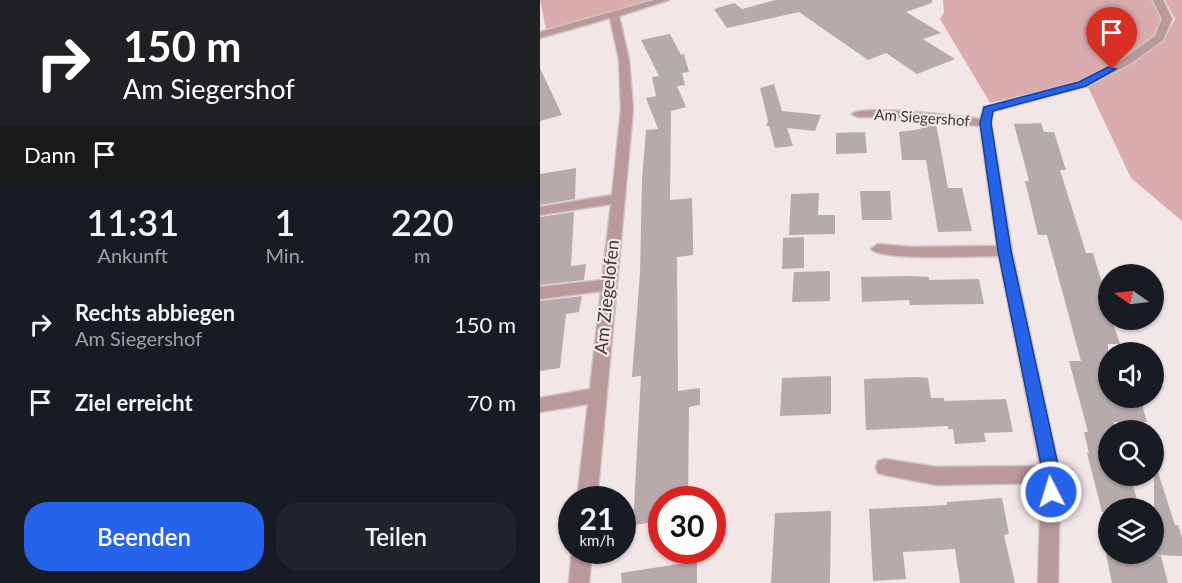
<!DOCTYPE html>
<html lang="de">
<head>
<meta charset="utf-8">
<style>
  :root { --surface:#171b24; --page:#20242c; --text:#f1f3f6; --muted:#9ea1a6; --accent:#2563eb }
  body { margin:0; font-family:Lato,sans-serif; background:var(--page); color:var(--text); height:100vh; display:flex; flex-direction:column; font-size:22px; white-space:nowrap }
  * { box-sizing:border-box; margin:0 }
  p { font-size:20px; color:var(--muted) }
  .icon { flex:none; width:33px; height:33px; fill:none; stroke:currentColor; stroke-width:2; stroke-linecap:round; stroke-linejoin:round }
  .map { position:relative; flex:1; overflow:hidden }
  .details { display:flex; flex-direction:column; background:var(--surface); width:540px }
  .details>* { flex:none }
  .guide { background:#202124; color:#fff; overflow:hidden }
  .needle { width:39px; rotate:284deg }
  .tools { position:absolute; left:558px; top:264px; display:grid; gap:12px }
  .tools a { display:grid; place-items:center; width:66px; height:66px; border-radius:50%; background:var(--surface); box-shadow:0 2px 4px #0004; font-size:30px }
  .speed { position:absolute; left:18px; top:486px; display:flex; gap:12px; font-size:30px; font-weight:700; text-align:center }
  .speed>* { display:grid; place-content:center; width:78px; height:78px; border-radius:50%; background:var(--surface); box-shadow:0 2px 4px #0004; line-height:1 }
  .speed small { font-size:15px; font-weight:400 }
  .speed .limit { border:9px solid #d22; background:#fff; color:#111 }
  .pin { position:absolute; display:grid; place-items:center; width:51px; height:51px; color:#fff; margin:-62px -26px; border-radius:50% 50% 50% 0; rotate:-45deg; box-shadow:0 0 6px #0007 }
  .pin .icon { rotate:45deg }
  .me { position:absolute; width:66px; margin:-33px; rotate:355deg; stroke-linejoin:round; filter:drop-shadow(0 0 4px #0008) }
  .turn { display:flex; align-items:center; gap:21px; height:126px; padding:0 24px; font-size:27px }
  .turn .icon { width:78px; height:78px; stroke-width:2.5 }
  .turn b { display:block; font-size:42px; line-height:51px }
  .then { display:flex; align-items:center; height:57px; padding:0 24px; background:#0003; gap:12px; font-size:22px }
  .eta { display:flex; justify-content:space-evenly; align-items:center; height:102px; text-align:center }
  .eta b { font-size:36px; font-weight:600; line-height:42px }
  .button { display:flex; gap:12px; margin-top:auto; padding:12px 24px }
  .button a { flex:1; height:69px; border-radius:24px; background:var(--accent); color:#fff; font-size:24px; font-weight:600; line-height:69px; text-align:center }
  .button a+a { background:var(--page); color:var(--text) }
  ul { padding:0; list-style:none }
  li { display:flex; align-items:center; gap:18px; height:78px; padding:0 24px }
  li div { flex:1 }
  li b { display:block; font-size:22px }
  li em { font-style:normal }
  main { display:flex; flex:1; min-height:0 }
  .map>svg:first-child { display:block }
</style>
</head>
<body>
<main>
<section class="details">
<div class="guide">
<div class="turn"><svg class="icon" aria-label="right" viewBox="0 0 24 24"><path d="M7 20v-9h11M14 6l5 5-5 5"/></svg><div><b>150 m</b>Am Siegershof</div></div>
<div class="then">Dann<svg class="icon" aria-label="arrive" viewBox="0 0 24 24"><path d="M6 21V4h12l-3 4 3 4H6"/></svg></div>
</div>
<div class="eta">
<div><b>11:31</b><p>Ankunft</p></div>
<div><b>1</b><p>Min.</p></div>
<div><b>220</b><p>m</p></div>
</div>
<ul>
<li><svg class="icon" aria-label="right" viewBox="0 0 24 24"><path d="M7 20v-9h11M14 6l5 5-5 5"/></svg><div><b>Rechts abbiegen</b><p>Am Siegershof</p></div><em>150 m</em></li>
<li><svg class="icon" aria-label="arrive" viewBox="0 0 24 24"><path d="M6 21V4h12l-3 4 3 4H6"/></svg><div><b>Ziel erreicht</b></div><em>70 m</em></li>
</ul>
<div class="button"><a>Beenden</a><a>Teilen</a></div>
</section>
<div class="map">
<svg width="642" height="583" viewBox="0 0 642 583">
  <rect width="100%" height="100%" fill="#f3e6e6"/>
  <g fill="#dbacae">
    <path d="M0 0H114L6 29Z"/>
    <path d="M403 0H611L621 19 613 36 579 61 539 82 450 103 400 19 404 13Z"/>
    <path d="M625 0H642V221L591 178 548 87 592 64 624 40 635 19Z"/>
  </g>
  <g fill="#b7aaaa">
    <path d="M235 0H392V3L366 12 401 33 383 39 415 59 377 74 346 53 328 60 259 12 187 28 174 9 194 3 202 9Z"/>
    <path d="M130 34 141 55 144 54 149 72 142 73 145 85 137 86 146 107 131 111 130 200 152 198 153 239V255L137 257 138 391 160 388V405L149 407 148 500H122V521L93 525 101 376 92 377 100 273 102 180 106 130 118 129 106 98 116 96 112 77 119 76 101 40Z"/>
    <path d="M0 68 22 115 0 121Z"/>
    <path d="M234 84 242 111 281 115 275 131 247 128 253 146 235 148 229 126H226L228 121 220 88Z"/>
    <path d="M379 122 396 124 408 188H422L432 231 398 232 386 160H362L359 132 381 129Z"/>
    <path d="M501 123 504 132H514L526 170H520L546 253H553L565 293H568V320H572L580 344H568V398H575L576 401H601L607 422H574L576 430H568V476H590L599 506H568V511L562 512 547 453H549L544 432H548L529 361H541L507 235H498L485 181H489L474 124Z"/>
    <path d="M325 132 327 153 296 154V133Z"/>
    <path d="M36 168 35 199 0 205V174Z"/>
    <path d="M320 191H350L352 220H322Z"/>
    <path d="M279 193 278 215H295V234L249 235 251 194Z"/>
    <path d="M34 212 31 266 46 264 44 280 0 285V217Z"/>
    <path d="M264 237V268L242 269 243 238Z"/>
    <path d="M290 271V301L252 302 254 272Z"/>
    <path d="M367 276 389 277V280L439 279 444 304 370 305 369 300 322 302 321 277Z"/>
    <path d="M42 296 39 312 26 314 20 368 0 371V301Z"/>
    <path d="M291 376V414L240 416 242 378Z"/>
    <path d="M377 377 388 378 391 398H404V401L466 399 473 432 444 433 446 442 415 444 413 429H408V426L326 430 324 379Z"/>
    <path d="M614 469H617L635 525H638L642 538V556L614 555 621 556 628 583H572L566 554H614Z"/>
    <path d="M462 498 469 534 464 535 475 583H420L415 549 363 552 366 579 333 581 329 509 407 505V502Z"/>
    <path d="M291 511 290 583H231L235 513Z"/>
    <path d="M157 561V583H82L81 573Z"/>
  </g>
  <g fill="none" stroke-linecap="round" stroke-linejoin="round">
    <defs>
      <g id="minor">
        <path d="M114 0H129L79 16 89 60 93 109 57 500H37L48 404 0 412V398L50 389 61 291 0 299V287L62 280 71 204 0 215V207L72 195 81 109 79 60 70 18 0 38V32Z"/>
        <path d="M613 0H623L632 19 623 40 590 64 547 86 453 111 451 123 472 251 520 474 518 583H498L501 483 396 485 345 475 338 473 336 467 338 461 345 459 396 467 500 466 459 256C439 256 340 261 331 249L338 244 370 247 457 246 440 126 354 117H318L312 114C325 104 419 117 440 119L444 107 539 82 582 60 615 36 622 19Z"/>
        <path d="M32 550H52L49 583H29Z"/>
      </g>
    </defs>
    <use href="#minor" stroke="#cfc3c3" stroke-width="3"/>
    <use href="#minor" fill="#ba999a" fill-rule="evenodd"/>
  </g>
  <path fill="#2563eb" stroke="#184099" stroke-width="1.5" d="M568 67 576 69 546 86 453 111 451 123 471 251 520 474V492L517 498 511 500 505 498 503 492V474L458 251 440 123 444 107 539 82Z"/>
  <g text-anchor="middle" stroke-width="4.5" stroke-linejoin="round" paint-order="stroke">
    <g font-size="15" fill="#3e3839" stroke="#f3e6e6">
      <text transform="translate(382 118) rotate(4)" y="5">Am Siegershof</text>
    </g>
    <g font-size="18" fill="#3e3839" stroke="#f3e6e6">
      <text transform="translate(67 297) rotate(-84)" y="6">Am Ziegelofen</text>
    </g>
  </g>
</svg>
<div class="tools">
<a><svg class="needle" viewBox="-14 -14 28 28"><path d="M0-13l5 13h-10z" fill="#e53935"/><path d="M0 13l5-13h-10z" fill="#9ea1a6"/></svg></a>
<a><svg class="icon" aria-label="sound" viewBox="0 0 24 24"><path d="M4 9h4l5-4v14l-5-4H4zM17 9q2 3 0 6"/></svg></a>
<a><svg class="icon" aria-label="search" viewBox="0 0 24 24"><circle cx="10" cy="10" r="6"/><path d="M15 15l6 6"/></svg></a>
<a><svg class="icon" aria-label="layers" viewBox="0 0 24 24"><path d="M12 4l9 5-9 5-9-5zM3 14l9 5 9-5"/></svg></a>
</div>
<div class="speed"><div>21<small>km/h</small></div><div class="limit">30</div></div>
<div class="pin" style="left:572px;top:69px;background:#d93025"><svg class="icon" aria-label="arrive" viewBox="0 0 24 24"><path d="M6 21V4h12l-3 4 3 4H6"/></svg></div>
<svg class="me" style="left:511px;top:492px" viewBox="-20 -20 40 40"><circle r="17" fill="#2563eb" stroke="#fff" stroke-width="3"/><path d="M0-11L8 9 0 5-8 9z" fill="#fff"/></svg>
</div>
</main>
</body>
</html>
